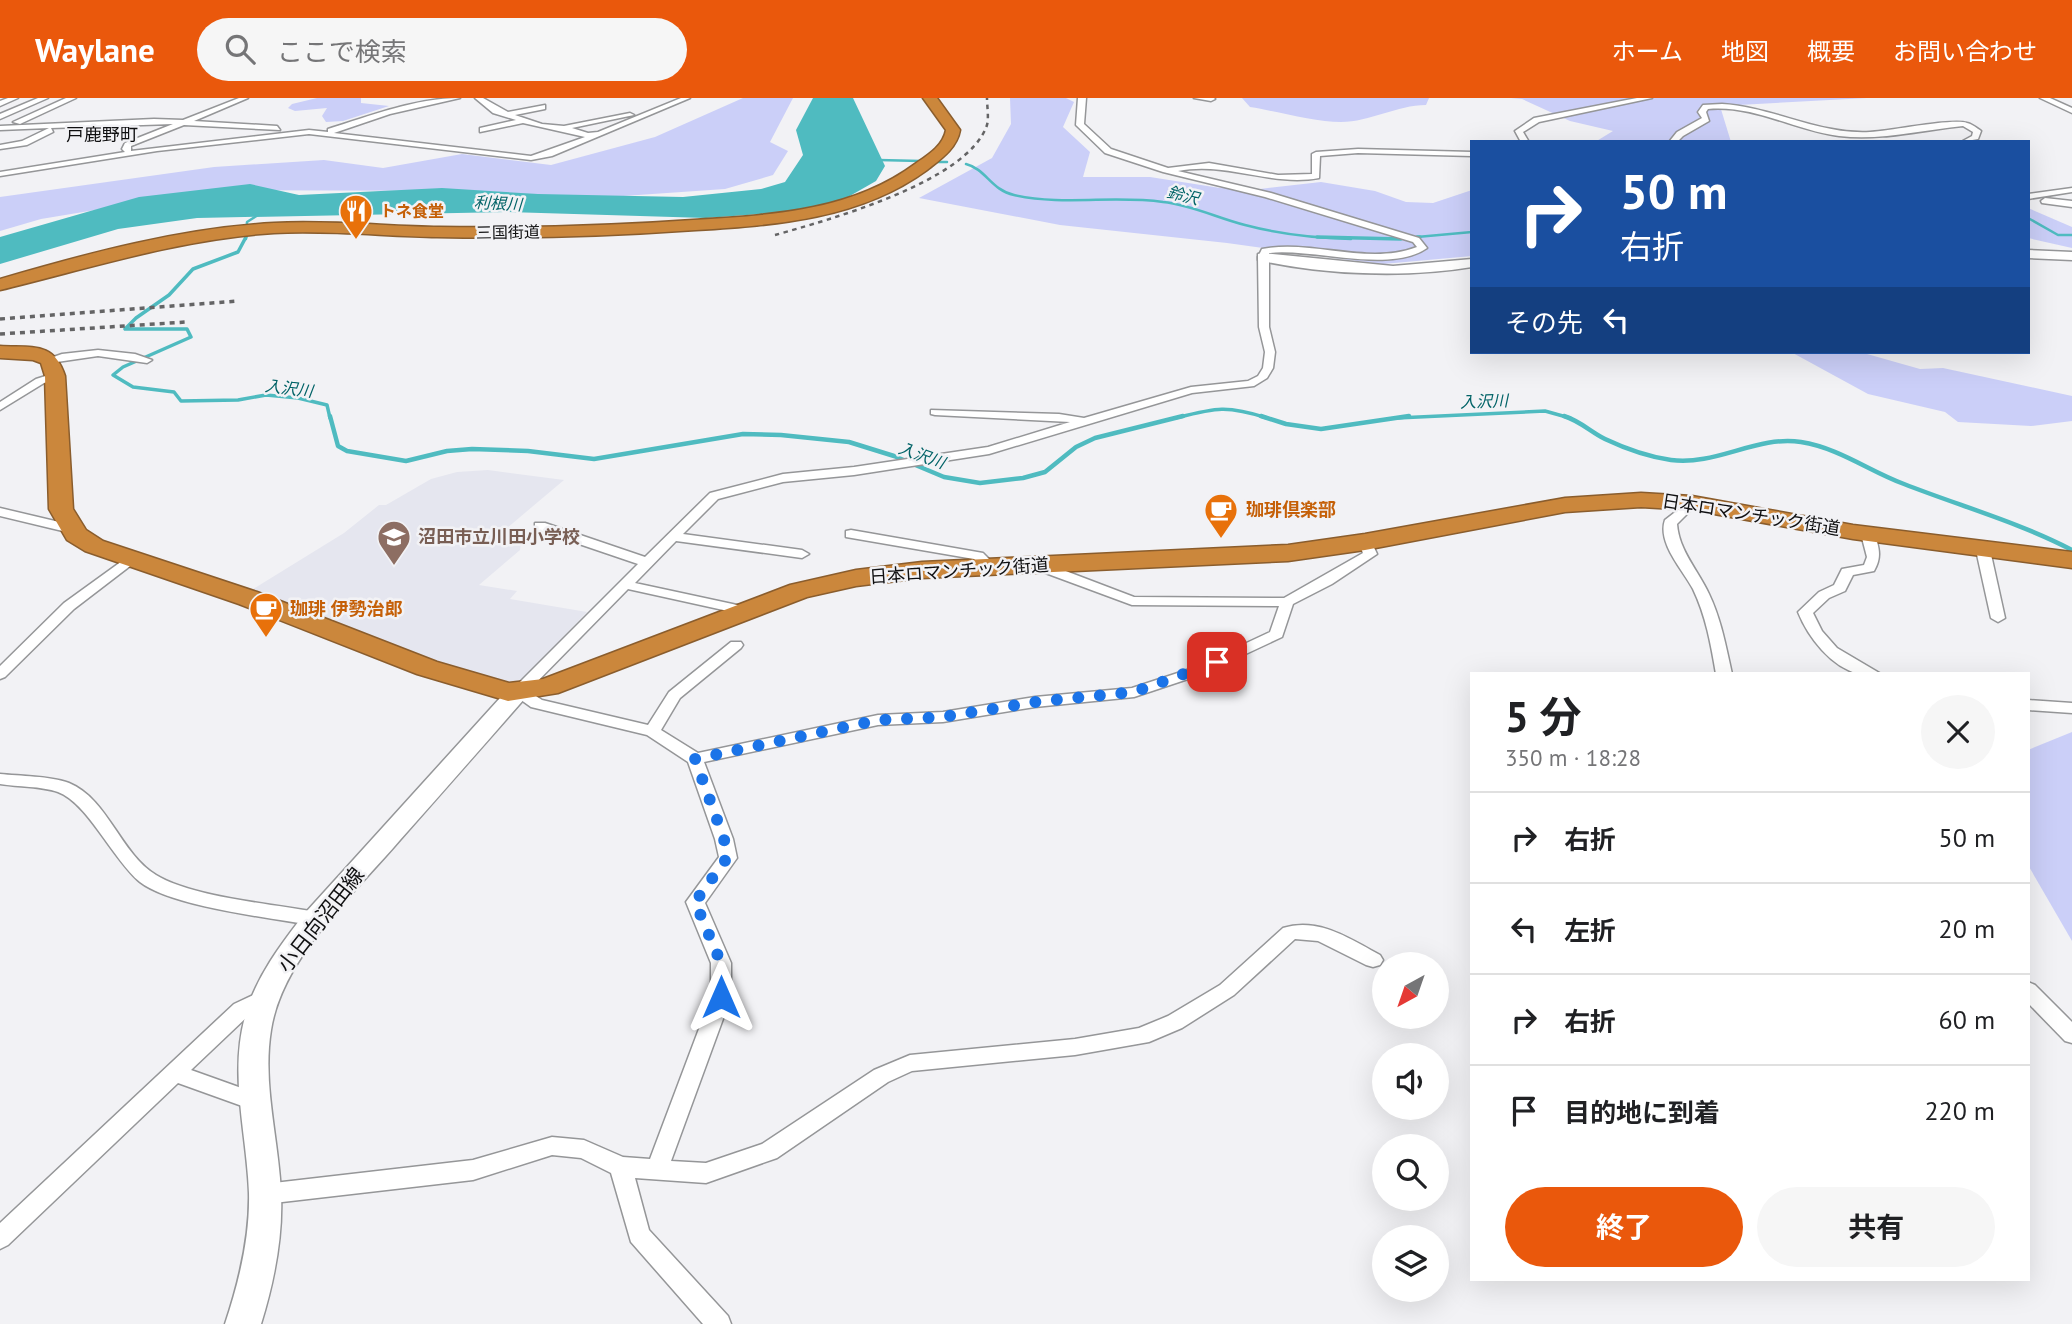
<!DOCTYPE html>
<html lang="ja">
<head>
<meta charset="utf-8">
<style>
  :root { --surface:#fff; --page:#f6f6f6; --text:#202124; --muted:#757577; --line:#e0e0e0; --accent:#ea580c }
  body { margin:0; font-family:"PT Sans","Noto Sans JP",sans-serif; background:var(--page); color:var(--text); height:100vh; display:flex; flex-direction:column; font-size:26px; white-space:nowrap }
  * { box-sizing:border-box; margin:0 }
  p { font-size:23px; color:var(--muted) }
  .icon { flex:none; width:38px; height:38px; fill:none; stroke:currentColor; stroke-width:2; stroke-linecap:round; stroke-linejoin:round }
  .map { position:relative; flex:1; overflow:hidden }
  .side { position:absolute; left:1470px; top:574px; width:560px; height:609px; display:flex; flex-direction:column; background:var(--surface); border-radius:0px; box-shadow:0 7px 28px #0002 }
  .side>* { flex:none }
  .guide { position:absolute; left:1470px; top:42px; width:560px; height:214px; border-radius:0px; box-shadow:0 7px 28px #0002; background:#1a4fa0; color:#fff; overflow:hidden }
  .needle { width:46px; rotate:220deg }
  .fabs { position:absolute; left:1372px; top:854px; display:grid; gap:14px }
  .fabs a { display:grid; place-items:center; width:77px; height:77px; border-radius:50%; background:var(--surface); box-shadow:0 7px 28px #0002; font-size:35px }
  .pin { position:absolute; display:grid; place-items:center; width:60px; height:60px; color:#fff; margin:-30px; border-radius:14px; box-shadow:0 4px 10px #0006 }
  .me { position:absolute; width:77px; margin:-38px; rotate:0deg; stroke-linejoin:round; filter:drop-shadow(0 0 5px #0008) }
  .turn { display:flex; align-items:center; gap:24px; height:147px; padding:0 35px; font-size:32px }
  .turn .icon { width:91px; height:91px; stroke-width:2.5 }
  .turn b { display:block; font-size:49px; line-height:60px }
  .then { display:flex; align-items:center; height:66px; padding:0 35px; background:#0003; gap:14px; font-size:26px }
  .round { display:grid; place-items:center; flex:none; width:74px; height:74px; border-radius:37px; background:var(--page) }
  .head { display:flex; align-items:center; justify-content:space-between; height:119px; padding:0 35px }
  h1 { font-size:42px; font-weight:700; line-height:52px }
  .cta { display:flex; gap:14px; margin-top:auto; padding:14px 35px }
  .cta a { flex:1; height:80px; border-radius:42px; background:var(--accent); color:#fff; font-size:28px; font-weight:700; line-height:80px; text-align:center }
  .cta a+a { background:var(--page); color:var(--text) }
  ul { padding:0; list-style:none }
  li { display:flex; align-items:center; gap:21px; height:91px; padding:0 35px; border-top:2px solid var(--line) }
  li div { flex:1 }
  li b { display:block; font-size:26px }
  li em { font-style:normal }
  header { display:flex; align-items:center; gap:42px; box-sizing:border-box; height:98px; padding:0 35px; background:var(--accent); color:#fff }
  header strong { font-size:33px }
  nav { display:flex; gap:38px; margin-inline-start:auto; font-size:24px }
  .search { width:490px; height:63px; background:var(--page); display:flex; align-items:center; gap:18px; box-sizing:border-box; padding:0 24px; border-radius:38px; color:var(--muted); font-size:26px }
  .map>svg:first-child { display:block }
</style>
</head>
<body>
<header>
<strong>Waylane</strong>
<div class="search"><svg class="icon" aria-label="search" viewBox="0 0 24 24"><circle cx="10" cy="10" r="6"/><path d="M15 15l6 6"/></svg>ここで検索</div>
<nav><a>ホーム</a><a>地図</a><a>概要</a><a>お問い合わせ</a></nav>
</header>
<div class="map">
<svg width="2072" height="1226" viewBox="0 0 2072 1226">
  <rect width="100%" height="100%" fill="#f2f2f5"/>
  <path fill="#e5e6ef" d="M488 372 564 382 507 430 522 434 520 452 479 487 517 493 510 501 587 514 523 581 506 586 446 567 250 493 344 435 379 407H386L431 381 457 374Z"/>
  <g fill="#cbcff8">
    <path d="M317 0H361V5L389 8 343 23 326 24 322 18 327 10 295 13 288 10 292 6Z"/>
    <path d="M743 0H793L770 44 788 53 773 77 725 91 551 103 492 93 216 92 41 121 0 133V99L214 69 324 62 383 70 462 56 551 67 655 39Z"/>
    <path d="M1010 0H1066L1074 4 1063 29 1090 54 1083 79H1150L1220 90 1260 91 1321 84 1375 93 1406 104 1433 105 1472 92V158L1383 166 1349 162 1227 145 1060 127 919 100 992 60 1011 26Z"/>
    <path d="M1242 0H1429L1426 7C1397 7 1370 24 1341 24 1315 24 1276 13 1250 9Z"/>
    <path d="M1511 0H1867L1720 8 1731 44H1595L1613 33 1570 23 1522 1Z"/>
    <path d="M2028 110 2072 129V150L2028 140Z"/>
    <path d="M1791 254H1860L1920 271 1943 270 2072 298V323L2031 328 1958 324 1945 314 1868 296Z"/>
    <path d="M2072 634V843L2028 767V652Z"/>
  </g>
  <path fill="#4fbbc0" d="M813 0H853L885 68 876 83 848 99 827 106 775 115 706 120 508 114 197 120 118 131 0 166V139L139 99 250 86 299 97 442 90 538 96 683 99 761 91 785 84 803 57 796 32Z"/>
  <g fill="none" stroke-linecap="round" stroke-linejoin="round">
    <g stroke="#4fbbc0" stroke-width="2.5">
      <path d="M878 62 921 63"/>
      <path d="M936 64H947"/>
      <path d="M966 66C986 71 991 92 1014 97 1064 108 1113 97 1163 104 1192 107 1217 120 1245 127 1279 136 1315 140 1351 141"/>
      <path d="M2028 120 2058 137H2072"/>
      <path d="M1417 139 1472 134"/>
      <path d="M246 141 247 124 258 117"/>
    </g>
    <g stroke="#4fbbc0" stroke-width="3.5">
      <path d="M246 139 238 154 193 171 169 197 136 220 125 231H187L191 239 123 269 113 277 133 289 174 294 181 303 238 302 266 297 298 300 327 307 330 320"/>
      <path d="M1317 139 1401 141"/>
      <path d="M1417 139H1420"/>
      <path d="M1176 320C1216 310 1226 307 1267 320"/>
      <path d="M1397 320 1545 313 1570 320"/>
    </g>
    <g stroke="#4fbbc0" stroke-width="4.5">
      <path d="M330 318 338 348 347 353 406 363 447 353 472 351 528 353 594 361 743 336 781 337 849 344 894 358 944 379 980 385 1023 380 1045 374 1076 349 1095 340 1183 318"/>
      <path d="M1261 318 1286 326 1321 331 1409 318"/>
      <path d="M1564 318C1580 323 1591 334 1605 341 1624 350 1650 359 1671 362 1716 368 1757 337 1801 344 1839 350 1869 373 1904 386 1960 408 2018 424 2072 452"/>
    </g>
    <defs>
      <g id="street">
        <path d="M8 0H18L0 8V3Z"/>
        <path d="M38 0H48L0 21V16Z"/>
        <path d="M66 0H76L20 26 13 24Z"/>
        <path d="M239 0H248L194 23 277 28 280 32 184 27 131 48V53L309 32 328 34V31C370 18 415 0 460 0L390 16 334 35 531 58 585 39 523 25 480 34V30L516 22 493 15 475 0H483L508 14 545 7V11L515 17 542 26 564 28 630 15 634 17 572 30 588 35 598 34 681 0H690L552 58 531 62 309 36 157 53 0 78V74L125 54 122 51 125 45 173 26 51 30 53 34 27 47 0 51V47L22 43 49 30 0 32V28L154 21 183 22Z"/>
        <path d="M1078 0H1086L1084 26 1111 51 1168 70 1209 65 1278 77 1312 76V56L1316 54 1358 51 1472 54V58L1358 55 1320 58 1319 80C1271 89 1226 63 1178 73L1271 95 1419 140 1427 150C1390 176 1313 150 1269 155V229L1275 254 1273 270 1267 280 1254 288 1192 295 989 356 854 377 783 384 718 401 683 436 802 452 809 456 802 460 676 443 635 485 751 510 753 513 751 516 746 517 628 491 528 593 542 602 648 627 669 594 731 544H741L743 547 741 550 680 600 661 632 698 655 878 617 943 614 1035 599 1132 590 1193 570 1270 534 1279 508 1132 507 1032 470 1030 467 1032 464H1042L1134 499 1284 500 1363 455 1358 444 1360 441H1370L1377 456 1332 486 1293 506 1282 539 1203 576 1134 599 1035 609 943 624 878 627 704 664 733 741 737 760 705 805 731 865V899L671 1063 706 1065 762 1046 874 972 910 957 1075 941 1139 930 1168 918 1220 887 1283 830C1319 819 1350 841 1380 857L1383 862 1380 867 1373 869 1366 867 1318 843 1295 841 1234 897 1182 930 1149 944 1075 957 912 973 888 984 777 1060 706 1085 635 1080 649 1132 728 1218 731 1226H703L631 1144 611 1075 581 1060 552 1057 473 1082 265 1106 257 1103 254 1096 257 1089 265 1086 473 1062 552 1039 584 1042 623 1059 650 1061 711 899V865L686 804 719 759 715 741 688 664 647 637 531 609 510 594 638 466 535 431V425H545L645 459 710 395 783 376 854 369 988 349 1070 324 935 317 931 316V312L1059 316 1084 320 1191 289 1248 283 1258 278 1263 270 1265 254 1259 229 1258 159 1262 151C1312 141 1368 168 1417 149L1413 144 1265 99 1163 74 1105 55 1076 27Z"/>
        <path d="M1194 0H1214L1215 1 1211 3Z"/>
        <path d="M1637 0H1652L1539 24 1523 34 1529 44H1521L1515 33 1534 20Z"/>
        <path d="M2040 0H2050L2072 10V15Z"/>
        <path d="M1722 6C1773 9 1819 37 1870 34 1891 33 1953 20 1967 25 1972 26 1977 30 1981 33L1978 41 1961 44 1972 38 1973 34 1963 28C1922 32 1881 43 1839 38 1794 32 1755 7 1708 11L1706 14 1709 23 1683 38 1677 44H1669L1677 34 1702 20 1698 14 1703 7Z"/>
        <path d="M2072 90V94L2028 101V96Z"/>
        <path d="M2045 100 2072 103V109L2042 105 2041 103Z"/>
        <path d="M98 252 135 256 152 262 147 265 98 258 50 265 45 262 62 256Z"/>
        <path d="M55 275 59 276V280L44 285 0 312V304L36 281Z"/>
        <path d="M1692 401 1698 405 1677 426C1679 453 1698 472 1709 496 1721 521 1726 549 1732 576H1716C1711 547 1706 518 1693 491 1683 472 1657 445 1665 422Z"/>
        <path d="M0 410 76 428 78 431 71 435 0 418Z"/>
        <path d="M851 432 983 455 997 469 990 473 974 461 846 439V433Z"/>
        <path d="M1868 432 1875 436C1879 451 1882 459 1874 473L1853 477 1845 493 1829 500 1813 515 1822 533 1837 550 1881 576C1875 576 1866 577 1859 576 1831 569 1808 539 1798 514L1819 494 1834 487 1842 471 1864 467 1867 459 1861 436Z"/>
        <path d="M1983 448 1990 452 2005 520 1998 524 1991 520 1976 452Z"/>
        <path d="M129 458 134 459 136 462 134 465 74 511 5 579 0 581V568L64 505Z"/>
        <path d="M2028 602 2072 605V615L2028 612Z"/>
        <path d="M0 676C19 678 51 678 69 685 108 701 120 755 156 777 192 799 272 806 316 814L323 816 325 821 323 826 316 828C273 820 172 809 140 784 114 763 87 704 58 694 41 688 18 689 0 686Z"/>
        <path d="M2028 884 2035 887 2072 924V945L2065 943 2028 905Z"/>
        <path d="M266 891 273 894 276 899 273 904 248 918 191 972 264 998 267 1004 264 1010 256 1013 178 985 8 1147 0 1151V1125L234 906Z"/>
      </g>
      <g id="secondary">
        <path d="M2028 152 2072 154V162L2028 160Z"/>
        <path d="M1263 155 1393 168 1472 161V169C1406 180 1323 177 1258 162V156Z"/>
        <path d="M518 587 526 589 529 594 526 599C484 647 442 695 400 742 354 796 282 860 271 932 262 987 279 1042 281 1096 283 1140 274 1184 261 1226H225C239 1184 250 1140 249 1095 247 1037 229 977 245 919 255 880 281 846 306 814L510 589Z"/>
      </g>
      <g id="highway">
        <path d="M923 0H937L960 32C957 50 941 61 927 72 860 121 777 127 696 132 610 138 524 141 437 139 383 138 328 132 274 135 179 141 91 170 0 192V181C89 155 181 130 274 125 329 122 384 128 439 129 523 130 608 128 693 122 770 117 850 114 915 66 928 57 943 48 946 32Z"/>
        <path d="M0 248C32 250 54 243 65 278L73 411 86 432 103 443 257 494 437 564 509 585 543 581 790 487 856 472 922 464 1288 447 1365 436 1565 400 1641 395 1692 398 1853 427 2072 454V470L1853 441 1692 412 1641 409 1565 414 1365 452 1288 463 922 480 856 488 807 499 558 595 508 603 417 576 239 506 85 453 67 442 49 411 45 278 41 265 33 262 0 260Z"/>
      </g>
    </defs>
    <use href="#street" stroke="#959698" stroke-width="3"/>
    <use href="#secondary" stroke="#959698" stroke-width="3"/>
    <use href="#highway" stroke="#8a5d2d" stroke-width="3"/>
    <use href="#street" fill="#fff" fill-rule="evenodd"/>
    <use href="#secondary" fill="#fff" fill-rule="evenodd"/>
    <use href="#highway" fill="#cb873c" fill-rule="evenodd"/>
    <path stroke="#646465" stroke-width="2.5" stroke-dasharray="4.5 4.5" stroke-linecap="butt" d="M775 137C828 122 968 84 987 27 989 20 987 8 987 0"/>
    <g stroke="#646465" stroke-width="3.5" stroke-dasharray="5 5" stroke-linecap="butt">
      <path d="M0 221 238 203"/>
      <path d="M0 236 186 224"/>
    </g>
  </g>
  <g fill="none" stroke-linecap="round" stroke-linejoin="round">
    <path stroke="#1a73e8" stroke-width="12" stroke-dasharray="0 21.6" d="M721 899V865L695 804 727 760 724 741 695 661 878 622 943 619 1035 604 1134 594 1217 564"/>
  </g>
  <defs>
    <symbol id="restaurant-pin" viewBox="-11 -11 22 30"><path d="M0 17L-7.5 6A9.5 9.5 0 1 1 7.5 6Z" fill="#e8710a" stroke="#f2f2f5"/><path d="M-5-6h1v4h1v-4h1v4h1v-4h1v5L-1.5 .5V6h-2V.5L-5-1ZM5-6V6H3V1.5H1.5Q1.5-4 5-6Z" fill="#fff"/></symbol>
    <symbol id="cafe-pin" viewBox="-11 -11 22 30"><path d="M0 17L-7.5 6A9.5 9.5 0 1 1 7.5 6Z" fill="#e8710a" stroke="#f2f2f5"/><path d="M-5.5-4.5H6V0H3Q3 3.5 0 3.5H-2.5Q-5.5 3.5-5.5 0ZM3-3.2v2h1.7v-2ZM-6 4.5H4V6H-6Z" fill="#fff"/></symbol>
    <symbol id="school-pin" viewBox="-11 -11 22 30"><path d="M0 17L-7.5 6A9.5 9.5 0 1 1 7.5 6Z" fill="#8d6e63" stroke="#f2f2f5"/><path d="M0-5L7-2L0 1L-7-2ZM-4 1L0 2.5L4 1V4Q0 6-4 4Z" fill="#fff"/></symbol>
  </defs>
  <g fill-rule="evenodd">
    <use href="#restaurant-pin" x="337" y="94" width="38" height="52"/>
    <use href="#cafe-pin" x="1202" y="393" width="38" height="52"/>
    <use href="#school-pin" x="375" y="420" width="38" height="52"/>
    <use href="#cafe-pin" x="247" y="492" width="38" height="52"/>
  </g>
  <g text-anchor="middle" stroke-width="5" stroke-linejoin="round" paint-order="stroke">
    <g font-size="16" font-style="italic" fill="#026367" stroke="#f2f2f5">
      <text transform="translate(1183 97) rotate(14)" y="6">鈴沢</text>
      <text transform="translate(498 105) rotate(3)" y="6">利根川</text>
      <text transform="translate(289 290) rotate(7)" y="6">入沢川</text>
      <text transform="translate(1484 303) rotate(-2)" y="6">入沢川</text>
      <text transform="translate(922 357) rotate(20)" y="6">入沢川</text>
    </g>
    <g font-size="16" font-weight="bold" fill="#c56008" stroke="#f2f2f5" text-anchor="start">
      <text x="380" y="119">トネ食堂</text>
    </g>
    <g font-size="16" fill="#101011" stroke="#f2f2f5">
      <text transform="translate(508 134) rotate(-1)" y="6">三国街道</text>
    </g>
    <g font-size="18" fill="#101011" stroke="#f2f2f5">
      <text x="102" y="43">戸鹿野町</text>
    </g>
    <g font-size="18" font-weight="bold" fill="#c56008" stroke="#f2f2f5" text-anchor="start">
      <text x="1246" y="418">珈琲倶楽部</text>
      <text x="290" y="517">珈琲 伊勢治郎</text>
    </g>
    <g font-size="18" fill="#101011" stroke="#f2f2f5">
      <text transform="translate(1751 417) rotate(9)" y="6">日本ロマンチック街道</text>
      <text transform="translate(959 473) rotate(-4)" y="6">日本ロマンチック街道</text>
    </g>
    <g font-size="18" font-weight="bold" fill="#785e54" stroke="#f2f2f5" text-anchor="start">
      <text x="418" y="445">沼田市立川田小学校</text>
    </g>
    <g font-size="21" fill="#101011" stroke="#f2f2f5">
      <text transform="translate(321 822) rotate(-52)" y="7">小日向沼田線</text>
    </g>
  </g>
</svg>
<div class="fabs">
<a><svg class="needle" viewBox="-14 -14 28 28"><path d="M0-13l5 13h-10z" fill="#e53935"/><path d="M0 13l5-13h-10z" fill="#757577"/></svg></a>
<a><svg class="icon" aria-label="sound" viewBox="0 0 24 24"><path d="M4 9h4l5-4v14l-5-4H4zM17 9q2 3 0 6"/></svg></a>
<a><svg class="icon" aria-label="search" viewBox="0 0 24 24"><circle cx="10" cy="10" r="6"/><path d="M15 15l6 6"/></svg></a>
<a><svg class="icon" aria-label="layers" viewBox="0 0 24 24"><path d="M12 4l9 5-9 5-9-5zM3 14l9 5 9-5"/></svg></a>
</div>
<div class="pin" style="left:1217px;top:564px;background:#d93025"><svg class="icon" aria-label="arrive" viewBox="0 0 24 24"><path d="M6 21V4h12l-3 4 3 4H6"/></svg></div>
<svg class="me" style="left:721px;top:899px" viewBox="-20 -20 40 40"><path d="M0-17L14 15 0 8-14 15z" fill="#1a73e8" stroke="#fff" stroke-width="4"/></svg>
<div class="guide">
<div class="turn"><svg class="icon" aria-label="right" viewBox="0 0 24 24"><path d="M7 20v-9h11M14 6l5 5-5 5"/></svg><div><b>50 m</b>右折</div></div>
<div class="then">その先<svg class="icon" aria-label="left" viewBox="0 0 24 24"><path d="M17 20v-9H6M10 6l-5 5 5 5"/></svg></div>
</div>
<section class="side">
<div class="head"><div><h1>5 分</h1><p>350 m · 18:28</p></div><a class="round"><svg class="icon" aria-label="close" viewBox="0 0 24 24"><path d="M6 6l12 12M18 6L6 18"/></svg></a></div>
<ul>
<li><svg class="icon" aria-label="right" viewBox="0 0 24 24"><path d="M7 20v-9h11M14 6l5 5-5 5"/></svg><div><b>右折</b></div><em>50 m</em></li>
<li><svg class="icon" aria-label="left" viewBox="0 0 24 24"><path d="M17 20v-9H6M10 6l-5 5 5 5"/></svg><div><b>左折</b></div><em>20 m</em></li>
<li><svg class="icon" aria-label="right" viewBox="0 0 24 24"><path d="M7 20v-9h11M14 6l5 5-5 5"/></svg><div><b>右折</b></div><em>60 m</em></li>
<li><svg class="icon" aria-label="arrive" viewBox="0 0 24 24"><path d="M6 21V4h12l-3 4 3 4H6"/></svg><div><b>目的地に到着</b></div><em>220 m</em></li>
</ul>
<div class="cta"><a>終了</a><a>共有</a></div>
</section>
</div>
</body>
</html>
